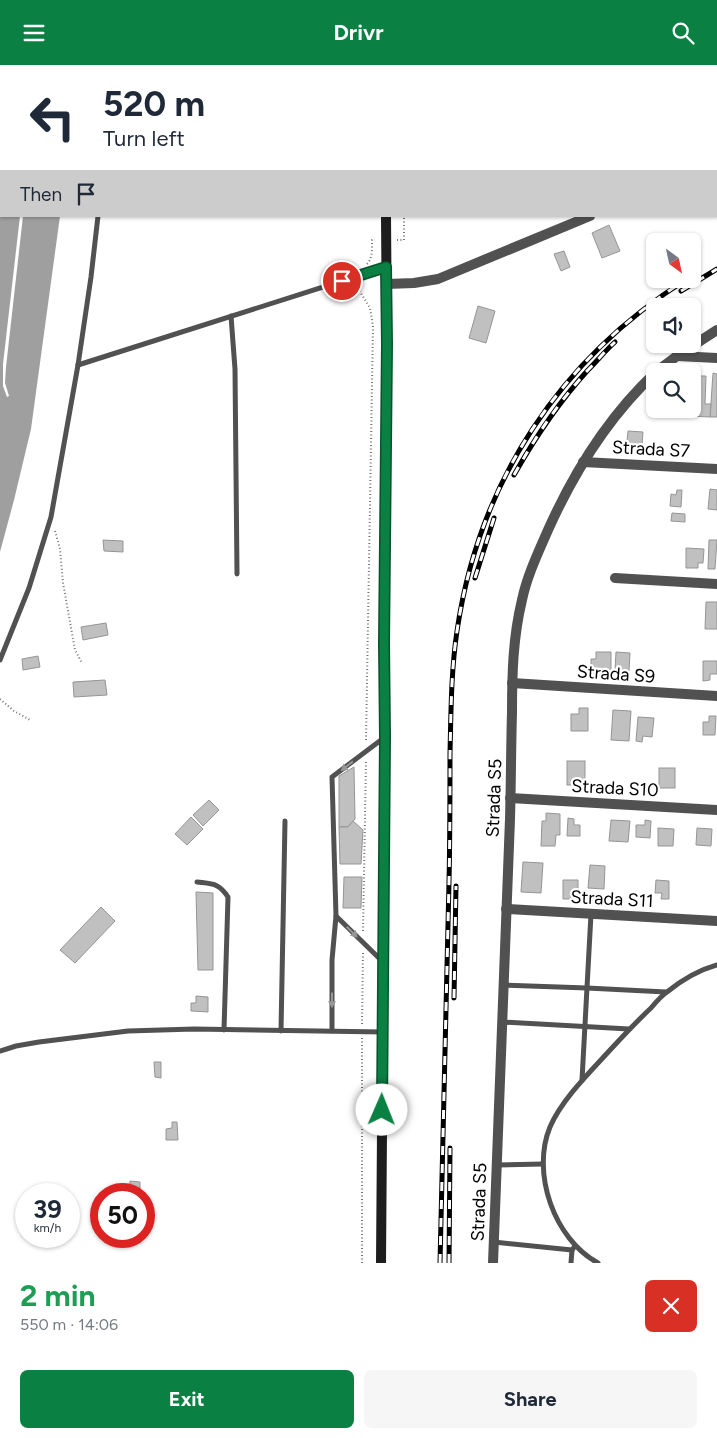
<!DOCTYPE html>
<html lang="en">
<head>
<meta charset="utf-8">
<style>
  :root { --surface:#fff; --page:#f6f6f7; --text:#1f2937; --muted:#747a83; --accent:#0b8043 }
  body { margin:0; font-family:Figtree,sans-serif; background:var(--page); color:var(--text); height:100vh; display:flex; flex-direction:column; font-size:19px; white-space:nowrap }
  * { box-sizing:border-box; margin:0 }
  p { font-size:16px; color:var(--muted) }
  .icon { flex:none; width:28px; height:28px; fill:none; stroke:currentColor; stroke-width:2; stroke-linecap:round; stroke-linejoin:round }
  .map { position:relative; height:1198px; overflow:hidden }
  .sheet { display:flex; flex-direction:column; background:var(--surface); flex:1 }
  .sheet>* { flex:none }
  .hud { position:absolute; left:0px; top:0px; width:718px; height:152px; box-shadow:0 1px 4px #0004; background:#fff; color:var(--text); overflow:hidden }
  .needle { width:32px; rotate:147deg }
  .fabs { position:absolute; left:646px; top:168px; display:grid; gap:10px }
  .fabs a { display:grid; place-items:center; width:55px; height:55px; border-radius:8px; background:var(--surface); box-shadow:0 1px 4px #0004; font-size:25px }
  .speed { position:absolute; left:15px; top:1118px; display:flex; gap:10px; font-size:25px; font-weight:700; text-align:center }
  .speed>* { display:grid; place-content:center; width:65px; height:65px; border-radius:50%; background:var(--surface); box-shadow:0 1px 4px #0004; line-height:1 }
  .speed small { font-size:12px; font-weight:400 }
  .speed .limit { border:8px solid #d22; background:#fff; color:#111 }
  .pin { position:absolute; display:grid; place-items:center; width:42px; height:42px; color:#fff; margin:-21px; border:2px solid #fff; border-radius:50%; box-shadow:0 1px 5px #0007 }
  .me { position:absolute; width:55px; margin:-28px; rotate:1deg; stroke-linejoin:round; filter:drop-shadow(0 0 4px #0008) }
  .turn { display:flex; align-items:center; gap:18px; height:105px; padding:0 20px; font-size:22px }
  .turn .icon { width:65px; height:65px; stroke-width:2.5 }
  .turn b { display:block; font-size:35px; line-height:42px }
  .then { display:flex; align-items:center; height:48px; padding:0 20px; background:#0003; gap:10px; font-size:19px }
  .round { display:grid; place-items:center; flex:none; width:52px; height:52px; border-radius:8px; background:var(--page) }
  .head { display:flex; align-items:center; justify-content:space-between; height:85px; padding:0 20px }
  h1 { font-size:30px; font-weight:700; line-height:38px; color:#1e9e55 }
  .primary-button { display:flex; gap:10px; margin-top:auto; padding:10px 20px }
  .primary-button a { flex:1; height:58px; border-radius:8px; background:var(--accent); color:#fff; font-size:20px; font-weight:700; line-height:58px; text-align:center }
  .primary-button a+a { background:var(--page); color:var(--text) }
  header { display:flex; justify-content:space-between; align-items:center; height:65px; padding:0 20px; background:var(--accent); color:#fff; font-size:22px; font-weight:700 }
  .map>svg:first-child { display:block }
</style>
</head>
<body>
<header><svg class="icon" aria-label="menu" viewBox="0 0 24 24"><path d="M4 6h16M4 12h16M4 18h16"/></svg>Drivr<svg class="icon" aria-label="search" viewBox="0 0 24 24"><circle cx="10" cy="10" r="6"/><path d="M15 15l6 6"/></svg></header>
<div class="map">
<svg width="717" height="1198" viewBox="0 0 717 1198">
  <rect width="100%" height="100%" fill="#fff"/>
  <path fill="#9f9f9f" d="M0 0H11V1H1V151H20L3 299V321L7 332 9 331 5 318 6 302 23 151H60L31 364 14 435 0 487Z"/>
  <g fill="#c0c0c0" stroke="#959595">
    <path d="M609 160 620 186 602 193 592 168Z"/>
    <path d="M564 186 570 202 561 206 554 189Z"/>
    <path d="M478 241 495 246 486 278 469 273Z"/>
    <path d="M713 308 717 309V352H710Z"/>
    <path d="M692 311H706L705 339H711L710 352 689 351V344H692Z"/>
    <path d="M628 366 643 367 642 380 634 379V385H626Z"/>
    <path d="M710 424 717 425V445L708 444Z"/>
    <path d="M677 425H682L681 442 670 441 671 429 676 430Z"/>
    <path d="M672 448 685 449V457L671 456Z"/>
    <path d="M103 475 123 476V487L104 486Z"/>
    <path d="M709 475H717L715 504H708Z"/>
    <path d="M686 483 704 484 703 498H698V503H686Z"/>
    <path d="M706 537H717V564H705Z"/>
    <path d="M106 558 108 570 83 575 81 562Z"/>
    <path d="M596 587H611V612H591V594H596Z"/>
    <path d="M616 587 630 588 629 606 615 605Z"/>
    <path d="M38 591 40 602 23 605 22 594Z"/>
    <path d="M703 596H717V609H710V615L703 616Z"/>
    <path d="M105 615 107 630 74 632 73 617Z"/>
    <path d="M579 643H588V666H571V649H579Z"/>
    <path d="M613 645 631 646 629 676 611 675Z"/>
    <path d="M709 651H716L715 670H703V657H709Z"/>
    <path d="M638 652 654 653 652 672 643 671 642 677 636 676Z"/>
    <rect x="567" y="696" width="18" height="24"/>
    <path d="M354 702 355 754 348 762H339V711Z"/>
    <rect x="659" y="703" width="16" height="20"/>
    <path d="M209 735 219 745 203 761 193 750Z"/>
    <path d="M546 748 560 749V770H556L555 781H541L542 756H546Z"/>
    <path d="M191 752 203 764 187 780 175 769Z"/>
    <path d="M568 753 574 754V760H580V771H567Z"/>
    <path d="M611 755 630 756 628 777 609 776Z"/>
    <path d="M645 755 651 756 650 773 636 772V760H645Z"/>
    <path d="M353 756 363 765 361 799H340L339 762H348Z"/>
    <path d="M658 763 674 764 673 781H658Z"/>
    <path d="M697 763 712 764 711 781 696 780Z"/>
    <path d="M523 797 543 798 541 828 521 827Z"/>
    <path d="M590 800 605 801 604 824 588 823Z"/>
    <path d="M344 812H362L361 843H343Z"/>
    <path d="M563 815H578V828L571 829V834H563Z"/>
    <path d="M656 815 669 816V834H661L662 828H655Z"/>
    <path d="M196 827 213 828V905H198Z"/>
    <path d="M101 842 115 856 75 898 60 885Z"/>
    <path d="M196 931 208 932V947L191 946V938H196Z"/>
    <path d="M154 997H161V1013L155 1012Z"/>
    <path d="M172 1057H177L178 1075H166V1064L172 1063Z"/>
    <path d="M130 1116 140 1117V1129H130Z"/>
  </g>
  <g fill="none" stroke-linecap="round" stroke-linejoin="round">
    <g stroke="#737373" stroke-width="2" stroke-dasharray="1 2.5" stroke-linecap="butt">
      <path d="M401 0V1"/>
      <path d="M618 0V1"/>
      <path d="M397 175H404V151"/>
      <path d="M367 199C373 193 372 183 372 175H375"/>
      <path d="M360 219 359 225 370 243 373 261 366 676"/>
      <path d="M55 466 60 484 63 518 75 585 82 598"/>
      <path d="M0 634 14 646 30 655"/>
      <path d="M363 866 366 696"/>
      <path d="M362 959 363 888"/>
      <path d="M362 1198V973"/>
    </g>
    <g stroke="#515151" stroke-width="5">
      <path d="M117 1V0"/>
      <path d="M231 251 235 304 237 509"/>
      <path d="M78 300 386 202"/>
      <path d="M0 595 29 523 51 452 78 300 91 212 98 151"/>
      <path d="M197 817C213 819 219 818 228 832L224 965"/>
      <path d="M383 897 336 851 332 712 385 672"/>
      <path d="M504 920 587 923 666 927"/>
      <path d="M502 957 629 964"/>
      <path d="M281 966 285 756"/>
      <path d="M332 966V895L336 851"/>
      <path d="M0 986 16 981 39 977 128 966 194 964 383 967"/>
      <path d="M582 1015 591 849"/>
      <path d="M497 1100 543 1099"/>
      <path d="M494 1177 572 1185 575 1181"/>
      <path d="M571 1198 572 1185"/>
      <path d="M598 1198C554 1174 531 1108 550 1062 562 1034 591 1006 611 984 624 970 637 956 651 943 656 937 661 931 667 927 682 915 699 905 717 900"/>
    </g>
    <g stroke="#515151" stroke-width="10">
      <path d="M716 97H717"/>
      <path d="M387 219 414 218 438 214 590 151"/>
      <path d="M677 291 717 293"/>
      <path d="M657 306 677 291 717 265"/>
      <path d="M583 397 717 404"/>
      <path d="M615 513 717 519"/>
      <path d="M512 618 717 631"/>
      <path d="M510 733 717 745"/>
      <path d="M506 844 717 856"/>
      <path d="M493 1198C499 1050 504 902 510 754 511 718 511 682 512 647 512 609 513 572 522 535 527 511 538 488 548 465 574 407 608 352 655 308"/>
    </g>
    <g stroke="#1e1e1e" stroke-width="10">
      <path d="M384 0V1"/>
      <path d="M381 1198 385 671 384 578 387 279 386 151"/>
    </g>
    <defs>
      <g id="rail">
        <path d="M681 226 717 204"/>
        <path d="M514 410C536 371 558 338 588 305 597 296 605 286 615 277"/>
        <path d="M475 513 494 453"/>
        <path d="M454 933 456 821"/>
        <path d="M440 1198C443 1071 446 944 449 817 450 774 450 732 450 689 451 647 451 606 457 566 479 416 560 294 687 214"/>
        <path d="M449 1198 450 1083"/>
      </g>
    </defs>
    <use href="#rail" stroke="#000" stroke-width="5"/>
    <use href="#rail" stroke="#fff" stroke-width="3" stroke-dasharray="9" stroke-linecap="butt"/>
  </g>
  <defs><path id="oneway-solid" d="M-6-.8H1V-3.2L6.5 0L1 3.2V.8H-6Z" transform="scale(1.25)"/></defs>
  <g fill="#979797">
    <use href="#oneway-solid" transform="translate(347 701) rotate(142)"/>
    <use href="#oneway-solid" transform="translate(352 867) rotate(45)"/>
    <use href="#oneway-solid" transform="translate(332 935) rotate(90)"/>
  </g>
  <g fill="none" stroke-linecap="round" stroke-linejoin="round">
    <defs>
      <path id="route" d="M342 216 386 202 387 279 384 578 385 672 382 1045"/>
    </defs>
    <use href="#route" stroke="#07532c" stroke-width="12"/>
    <use href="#route" stroke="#0b8043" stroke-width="9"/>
  </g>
  <g text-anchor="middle" stroke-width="4.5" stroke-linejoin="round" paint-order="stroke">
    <g font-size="18" fill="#000" stroke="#fff">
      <text transform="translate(651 384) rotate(3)" y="6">Strada S7</text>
      <text transform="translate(616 609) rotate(4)" y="6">Strada S9</text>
      <text transform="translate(615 723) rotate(3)" y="6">Strada S10</text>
      <text transform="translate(494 733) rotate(-88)" y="6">Strada S5</text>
      <text transform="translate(612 834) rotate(3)" y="6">Strada S11</text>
      <text transform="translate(479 1137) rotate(-88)" y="6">Strada S5</text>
    </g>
  </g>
</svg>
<div class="fabs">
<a><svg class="needle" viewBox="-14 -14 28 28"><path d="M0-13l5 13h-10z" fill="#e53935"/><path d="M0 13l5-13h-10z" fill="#747a83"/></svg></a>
<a><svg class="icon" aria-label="sound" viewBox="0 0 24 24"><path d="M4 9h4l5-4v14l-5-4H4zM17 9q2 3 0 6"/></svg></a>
<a><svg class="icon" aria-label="search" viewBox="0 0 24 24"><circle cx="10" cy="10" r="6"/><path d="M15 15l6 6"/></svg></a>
</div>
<div class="speed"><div>39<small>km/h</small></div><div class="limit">50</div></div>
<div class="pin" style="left:342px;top:216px;background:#d93025"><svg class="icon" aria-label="arrive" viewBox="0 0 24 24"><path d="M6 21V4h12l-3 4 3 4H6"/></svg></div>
<svg class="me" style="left:382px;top:1045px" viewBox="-20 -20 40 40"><circle r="19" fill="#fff"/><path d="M0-13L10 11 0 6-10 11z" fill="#0b8043"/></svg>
<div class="hud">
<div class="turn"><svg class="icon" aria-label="left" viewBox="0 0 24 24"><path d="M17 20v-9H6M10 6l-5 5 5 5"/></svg><div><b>520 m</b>Turn left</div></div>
<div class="then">Then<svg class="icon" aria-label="arrive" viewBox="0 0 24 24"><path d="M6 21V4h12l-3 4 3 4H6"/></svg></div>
</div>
</div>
<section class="sheet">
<div class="head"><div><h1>2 min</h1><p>550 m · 14:06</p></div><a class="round" style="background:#d93025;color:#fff"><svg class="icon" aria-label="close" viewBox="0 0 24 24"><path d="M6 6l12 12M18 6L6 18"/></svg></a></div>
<div class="primary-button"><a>Exit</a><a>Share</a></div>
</section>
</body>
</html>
